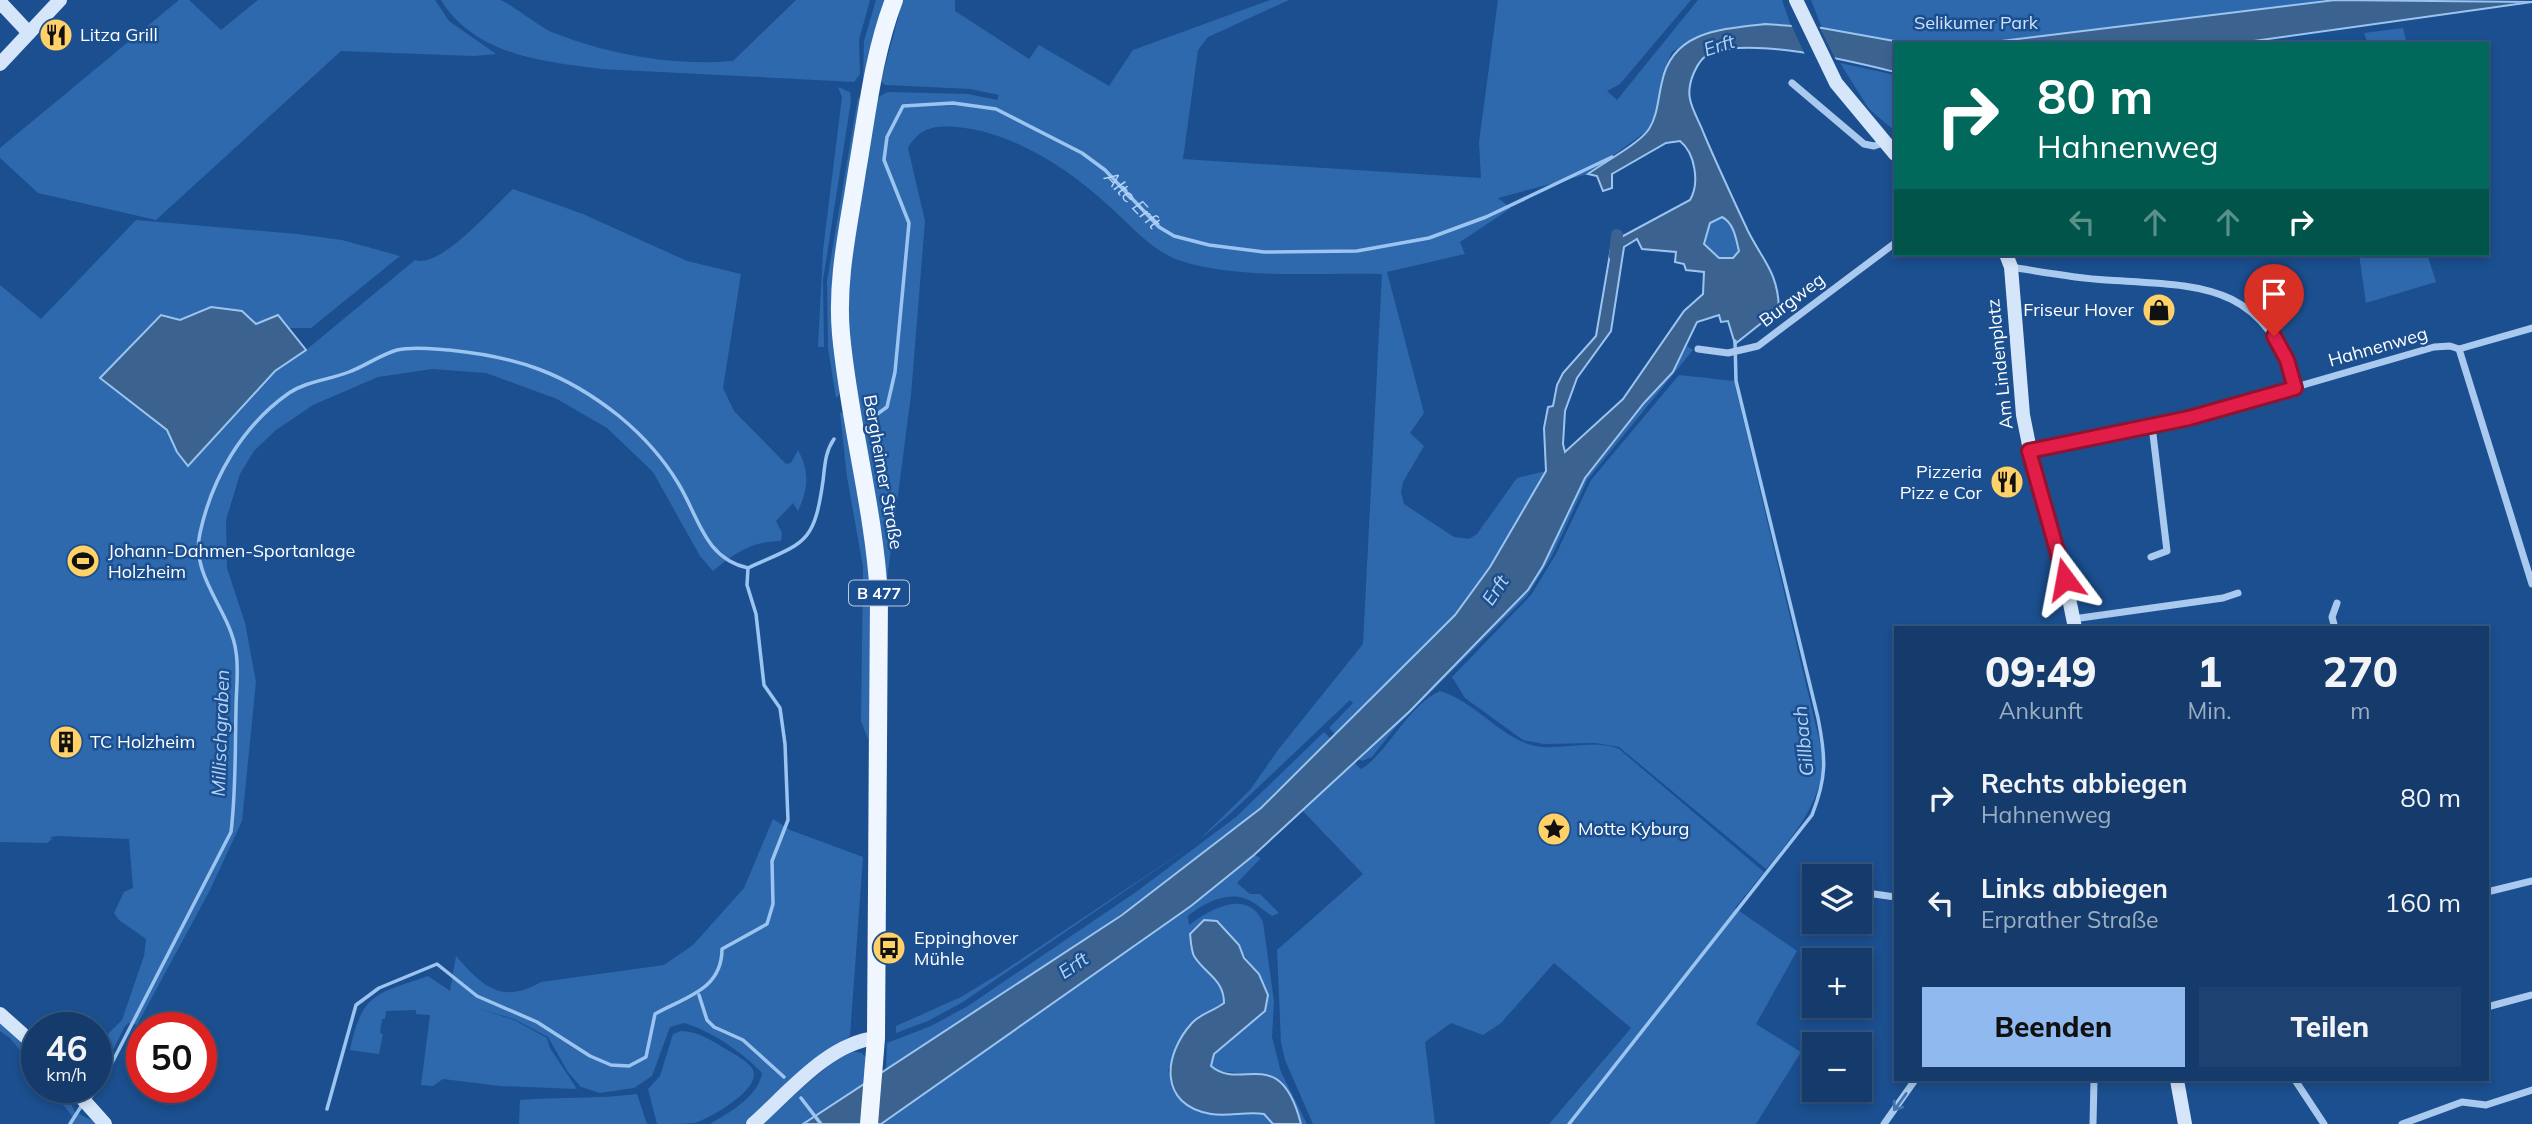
<!DOCTYPE html>
<html lang="de">
<head>
<meta charset="utf-8">
<style>
  :root { --surface:#143b6b; --page:#1d4271; --text:#f1f3f6; --muted:#9dadc1; --line:#33557e; --accent:#90b9f0 }
  body { margin:0; font-family:Mulish,sans-serif; background:var(--page); color:var(--text); height:100vh; display:flex; flex-direction:column; font-size:26px; white-space:nowrap }
  * { box-sizing:border-box; margin:0 }
  p { font-size:23px; color:var(--muted) }
  .icon { flex:none; width:38px; height:38px; fill:none; stroke:currentColor; stroke-width:2; stroke-linecap:round; stroke-linejoin:round }
  .map { position:relative; flex:1; overflow:hidden }
  .details { position:absolute; left:1894px; top:626px; width:595px; height:455px; display:flex; flex-direction:column; background:var(--surface); border-radius:0px; box-shadow:0 4px 10px #0003,0 0 0 2px var(--line) }
  .details>* { flex:none }
  .guide { position:absolute; left:1894px; top:42px; width:595px; height:214px; border-radius:0px; box-shadow:0 4px 10px #0003,0 0 0 2px var(--line); background:#00695c; color:#fff; overflow:hidden }
  .fabs { position:absolute; left:1802px; top:864px; display:grid; gap:14px }
  .fabs a { display:grid; place-items:center; width:70px; height:70px; border-radius:0px; background:var(--surface); box-shadow:0 4px 10px #0003,0 0 0 2px var(--line); font-size:35px }
  .speed { position:absolute; left:21px; top:1012px; display:flex; gap:14px; font-size:35px; font-weight:700; text-align:center }
  .speed>* { display:grid; place-content:center; width:91px; height:91px; border-radius:50%; background:var(--surface); box-shadow:0 4px 10px #0003,0 0 0 2px var(--line); line-height:1 }
  .speed small { font-size:18px; font-weight:400 }
  .speed .limit { border:10px solid #d22; background:#fff; color:#111 }
  .pin { position:absolute; display:grid; place-items:center; width:60px; height:60px; color:#fff; margin:-72px -30px; border-radius:50% 50% 50% 0; rotate:-45deg; box-shadow:0 0 7px #0007 }
  .pin .icon { rotate:45deg }
  .me { position:absolute; width:77px; margin:-38px; rotate:347deg; stroke-linejoin:round; filter:drop-shadow(0 0 5px #0008) }
  .turn { display:flex; align-items:center; gap:24px; height:147px; padding:0 28px; font-size:32px }
  .turn .icon { width:91px; height:91px; stroke-width:2.5 }
  .turn b { display:block; font-size:49px; line-height:60px }
  .lanes { display:flex; align-items:center; height:66px; padding:0 28px; background:#0003; justify-content:center; gap:35px; direction:ltr }
  .lanes .off { opacity:.35 }
  .eta { display:flex; justify-content:space-evenly; align-items:center; height:119px; text-align:center }
  .eta b { font-size:42px; font-weight:800; line-height:49px }
  .button { display:flex; gap:14px; margin-top:auto; padding:14px 28px }
  .button a { flex:1; height:80px; border-radius:0px; background:var(--accent); color:#111; font-size:28px; font-weight:800; line-height:80px; text-align:center }
  .button a+a { background:var(--page); color:var(--text) }
  ul { padding:0; list-style:none }
  li { display:flex; align-items:center; gap:21px; height:105px; padding:0 28px }
  li div { flex:1 }
  li b { display:block; font-size:26px }
  li em { font-style:normal }
  .map>svg:first-child { display:block }
</style>
</head>
<body>
<div class="map">
<svg width="2532" height="1124" viewBox="0 0 2532 1124">
  <rect width="100%" height="100%" fill="#1b4f8f"/>
  <g fill="#2e69ad">
    <path d="M179 0H189L221 30 258 0H435L449 21 496 54 474 56 341 51 156 220 38 193 0 158V148Z"/>
    <path d="M441 0C459 0 482 0 500 0 507 1 541 28 554 33 610 55 674 66 733 61L796 0H870L859 40 860 74 854 82 602 69C543 62 475 55 441 0Z"/>
    <path d="M876 0H887L863 82 864 41Z"/>
    <path d="M903 0H955V11L1029 59 1039 45 1109 86 1133 50 1270 0H1289L1208 37 1198 50 1183 159 1481 178 1479 142 1498 0H1691L1620 84 1607 91 1617 100 1698 0H1782L1791 26 1765 24 1707 33 1686 43 1672 52 1667 63 1656 113 1648 130 1588 174 1498 198 1511 208 1460 242 1465 254 1387 272 1424 413 1410 433 1424 446 1403 482 1401 492 1404 504 1454 537 1469 539 1477 534 1517 478 1546 471 1490 567 1455 615 1336 735 1329 728 1353 703 1350 700 1231 813 1198 841 963 1002 928 1021 896 1033V1026L961 997 1002 972 1198 841 1250 790 1278 750 1363 644 1382 274C1321 272 1239 280 1181 261 1153 252 1131 226 1110 207 1069 169 1013 132 957 127 934 125 919 128 908 148L925 221 911 395 887 579 852 375 846 289 876 103 880 96 888 92 968 94 997 100 999 95 970 89 885 85 881 81Z"/>
    <path d="M1811 0H2324L2172 22 1977 44H1911L1822 28Z"/>
    <path d="M2403 28 2407 44H2368L2364 33Z"/>
    <path d="M1840 63 1895 75V131L1869 109Z"/>
    <path d="M838 87 850 92 851 101 823 280 824 347H818L823 250 842 97Z"/>
    <path d="M858 97 862 100 839 395 836 398 828 348 827 281Z"/>
    <path d="M513 189 583 214 687 261 741 274 723 388 734 411 786 464 791 463 798 450C810 472 808 489 798 511L793 503 776 521 782 533 781 541C752 541 735 553 713 571L700 556 653 472 607 428 557 399 486 373 432 369 378 377 313 405 276 430 254 451 240 474 226 520 227 568 245 623 256 682 242 821 210 890 137 1025 129 1023 125 1026 96 1084V1058L109 1033 122 1020 144 956 146 939 119 920 114 913 124 892 133 888 129 839 60 836 50 837 52 839 47 843 0 842V285L41 319 136 220 297 234 342 240 400 256 311 328H289L278 315 256 325 211 307 180 320 161 315 101 378 167 430 177 452 239 409 275 371 306 350 415 260C441 269 493 207 513 189Z"/>
    <path d="M1722 217C1734 223 1736 239 1739 251L1733 258H1719L1704 244 1710 223Z"/>
    <path d="M2359 254H2427L2436 282 2366 303Z"/>
    <path d="M1687 346 1693 350 1588 479 1552 556 1527 596 1394 729 1372 757 1362 761 1357 758 1428 693 1528 590 1543 566 1585 478 1644 403 1673 372Z"/>
    <path d="M1679 375 1734 381 1823 756C1823 802 1794 835 1766 869L1619 747 1595 743 1544 744 1523 740 1465 698 1452 677 1531 595 1556 554 1591 480Z"/>
    <path d="M845 412 870 541 872 844 868 848V739L861 721 863 567 847 477 840 413Z"/>
    <path d="M1440 691C1475 702 1495 732 1528 744 1556 754 1589 737 1619 749L1764 872 1735 908 1797 951 1756 1024 1801 1052 1756 1124H1549L1631 1028 1554 963 1501 1023 1483 1035 1451 1023 1425 1042 1435 1124H1313L1285 1060 1281 1042 1277 950 1363 874 1301 809 1353 761 1361 769C1386 755 1408 705 1440 691Z"/>
    <path d="M1324 732 1331 739C1307 763 1284 788 1258 810 1143 908 1012 986 886 1069L887 1043 931 1026 968 1006 1136 892 1236 817Z"/>
    <path d="M773 819 790 830 863 857 850 1036 799 1073 745 1124H710C730 1112 758 1097 762 1073 741 1051 713 1032 684 1023L670 1027 652 1076 634 1088 600 1093 581 1087 568 1072 548 1037 514 1019 476 1008 514 1020 547 1038 550 1048 577 1089 500 1086 443 1079 433 1086 421 1085 430 1015 416 1014V1010L386 1011 385 1019H382L380 1033 383 1034 379 1054 350 1050C362 992 377 994 428 976L450 991 456 956C482 986 502 1005 541 982L664 965 693 945 744 888Z"/>
    <path d="M1254 855 1261 858 1237 883 1250 894H1260L1279 913 1272 916C1265 912 1261 907 1254 903 1232 888 1205 902 1188 916L1189 925C1211 909 1247 888 1263 922L1274 1001 1272 1037 1281 1072 1307 1124H1301C1292 1087 1273 1081 1237 1073 1226 1071 1220 1074 1211 1066L1214 1054 1265 1011 1259 975 1229 935 1190 934C1191 941 1191 950 1194 956 1205 974 1224 979 1224 1003L1205 1013 1168 1070C1170 1076 1170 1086 1174 1092 1191 1121 1238 1109 1264 1114L1273 1124H881L1191 906Z"/>
    <path d="M0 1022 37 1056V1071L10 1038 0 1031Z"/>
    <path d="M681 1031C698 1031 712 1041 726 1049 734 1054 746 1060 752 1068 765 1088 710 1118 695 1123 685 1124 668 1124 657 1124L648 1089 660 1076 673 1034Z"/>
    <path d="M851 1051 862 1053 867 1059 865 1084 803 1124H759L840 1056Z"/>
    <path d="M49 1087H63L75 1112 99 1124H68L72 1116Z"/>
    <path d="M637 1094 647 1124H519L520 1100C559 1097 598 1099 637 1094Z"/>
  </g>
  <g fill="#3c6290" stroke="#9cc4f0" stroke-width="2" fill-rule="evenodd">
    <path d="M2335 0 2532 2 2232 44H1977Z"/>
    <path d="M1765 24 1822 28 1911 44H1895V72C1850 61 1754 37 1711 53 1696 59 1687 85 1690 99 1692 110 1700 123 1704 134 1718 167 1733 199 1748 231 1763 261 1778 272 1779 309L1735 344 1728 321 1721 322 1719 315 1697 322 1673 372 1644 403 1585 478 1543 566 1528 590 1410 711 1254 855 1191 906 881 1124H803L1122 915 1261 808 1455 615 1490 567 1546 471 1544 428 1548 407 1553 406 1557 385 1563 373 1596 336 1612 242 1690 200C1700 183 1695 153 1680 141L1666 143 1612 174V188L1603 191 1597 176 1588 174C1604 162 1639 144 1649 129 1658 115 1658 97 1662 82 1672 31 1721 29 1765 24ZM1722 217C1734 223 1736 239 1739 251L1733 258H1719L1704 244 1710 223ZM1637 239 1642 249 1676 252 1675 262 1684 264 1686 270 1704 272 1703 294 1684 311 1623 399 1565 452 1563 444 1565 411 1577 378 1611 331 1624 247Z"/>
    <path d="M211 307 242 311 256 324 278 315 306 350 275 371 188 466 177 452 167 430 100 378 161 315 180 320Z"/>
    <path d="M1204 920 1217 921 1239 945 1244 958 1259 974 1268 995 1265 1011 1214 1054 1211 1066C1241 1092 1280 1042 1301 1124H1273L1264 1114C1246 1111 1229 1117 1211 1114 1158 1105 1163 1055 1192 1023 1201 1013 1214 1011 1224 1003 1224 979 1205 974 1194 956 1191 950 1191 941 1190 934Z"/>
  </g>
  <path fill="#1b4f8f" d="M1790 22 1818 24 1837 62 1806 57Z"/>
  <g fill="none" stroke-linecap="round" stroke-linejoin="round">
    <g stroke="#9cc4f0" stroke-width="3.5">
      <path id="s1" d="M869 420 887 407 895 372 909 223 884 160 887 137 903 106 953 103 996 109 1082 153 1105 170 1159 227 1174 236 1209 245 1264 252 1357 251 1429 238 1486 217 1612 157"/>
      <path d="M748 568C805 542 814 545 823 481 825 465 825 452 834 439"/>
      <path d="M699 995 707 1020 714 1027 743 1040 784 1077"/>
      <path d="M801 1098 821 1124"/>
      <path d="M88 1100 99 1088 231 832C236 791 235 751 236 710 236 691 239 670 236 652 231 611 190 577 200 533 212 478 242 426 289 393 307 381 329 380 349 372 365 366 380 355 397 350 414 346 433 349 449 350 518 357 565 373 619 416 642 435 663 458 678 483 699 517 704 558 748 568"/>
      <path d="M327 1109 356 1005 379 988 437 964 477 996 537 1022 590 1056 611 1065 629 1066 646 1057 655 1014C685 997 722 990 722 949L767 924 773 904 772 861 788 820 785 744 780 708 764 685 756 614 747 585 748 568"/>
      <path d="M70 1124 82 1105"/>
      <path d="M1569 1124 1812 815C1827 777 1826 758 1818 718L1736 381 1735 341"/>
    </g>
    <path stroke="#3c6290" stroke-width="12" d="M1615 256 1617 235"/>
    <g stroke="#a9c9ee" stroke-width="7">
      <path d="M1792 83 1864 144 1874 146 1883 143"/>
      <path d="M2011 267C2043 272 2074 278 2106 280 2201 286 2264 281 2295 388"/>
      <path d="M1698 349 1728 353 1758 346 1895 243"/>
      <path d="M2459 349 2532 584"/>
      <path d="M2030 451 2189 418 2434 347 2450 346 2459 349 2532 328"/>
      <path d="M2151 557 2167 551 2152 426"/>
      <path d="M2073 619 2223 598 2238 593"/>
      <path d="M2335 628 2332 617 2337 603"/>
      <path d="M1860 892 1895 897"/>
      <path d="M2487 892 2532 881"/>
      <path d="M2487 1007 2532 995"/>
      <path d="M2295 1080 2324 1124"/>
      <path d="M1884 1124 1915 1080"/>
      <path d="M2093 1124 2094 1080"/>
      <path d="M2402 1124 2462 1102 2486 1105 2532 1090"/>
    </g>
    <g stroke="#d6e6fa" stroke-width="14">
      <path d="M1796 0 1836 83 1895 154"/>
      <path d="M0 2 29 33"/>
      <path d="M0 64 60 0"/>
      <path d="M2006 254 2011 267 2023 415 2036 480 2061 559 2075 628"/>
      <path d="M0 1014 37 1047"/>
      <path d="M2177 1080 2185 1124"/>
      <path d="M72 1087 105 1124"/>
      <path d="M753 1124C788 1093 828 1043 876 1038"/>
    </g>
    <path stroke="#f0f6ff" stroke-width="18" d="M869 1124 876 1038 879 596C874 508 849 422 841 334 836 279 849 225 857 171 867 114 873 55 894 0"/>
  </g>
  <defs><path id="oneway-shaft" d="M-6 0H5M1.5-3L5.5 0L1.5 3" fill="none" stroke-width="1.6" stroke-linecap="round" stroke-linejoin="round" transform="scale(1.75)"/></defs>
  <use stroke="#4674ac" href="#oneway-shaft" transform="translate(1900 1102) rotate(126)"/>
  <g fill="none" stroke-linecap="round" stroke-linejoin="round">
    <defs>
      <path id="route" d="M2065 579 2029 451 2189 418 2295 388 2287 360 2274 336"/>
    </defs>
    <use href="#route" stroke="#92132f" stroke-width="18"/>
    <use href="#route" stroke="#e11d48" stroke-width="12"/>
  </g>
  <defs>
    <symbol id="restaurant-disc" viewBox="-11 -11 22 22"><circle r="9.5" fill="#ffd166" stroke="#1b4f8f"/><path d="M-5-6h1v4h1v-4h1v4h1v-4h1v5L-1.5 .5V6h-2V.5L-5-1ZM5-6V6H3V1.5H1.5Q1.5-4 5-6Z" fill="#111"/></symbol>
    <symbol id="shop-disc" viewBox="-11 -11 22 22"><circle r="9.5" fill="#ffd166" stroke="#1b4f8f"/><path d="M-5-2.5h2.3a2.7 3.5 0 0 1 5.4 0H5L5.5 6h-11ZM-1.5-2.5h3a1.5 2.3 0 0 0-3 0Z" fill="#111"/></symbol>
    <symbol id="stadium-disc" viewBox="-11 -11 22 22"><circle r="9.5" fill="#ffd166" stroke="#1b4f8f"/><path d="M0-5a6.5 5 0 1 0 0 10a6.5 5 0 1 0 0-10ZM-3.5-1.8h7v3.6h-7Z" fill="#111"/></symbol>
    <symbol id="building-disc" viewBox="-11 -11 22 22"><circle r="9.5" fill="#ffd166" stroke="#1b4f8f"/><path d="M-4-6H4V6H1V3H-1V6H-4ZM-2.5-4.3h1.7v1.8h-1.7ZM.8-4.3h1.7v1.8H.8ZM-2.5-1h1.7V.8h-1.7ZM.8-1h1.7V.8H.8Z" fill="#111"/></symbol>
    <symbol id="sight-disc" viewBox="-11 -11 22 22"><circle r="9.5" fill="#ffd166" stroke="#1b4f8f"/><path d="M0-6L1.8-2.2L6-1.7L2.9 1.2L3.7 5.4L0 3.3L-3.7 5.4L-2.9 1.2L-6-1.7L-1.8-2.2Z" fill="#111"/></symbol>
    <symbol id="bus-disc" viewBox="-11 -11 22 22"><circle r="9.5" fill="#ffd166" stroke="#1b4f8f"/><path d="M-5-6H5V4H4V6H2V4H-2V6H-4V4H-5ZM-3.5-4V0h7V-4ZM-3.5 1.2v1.5H-2V1.2ZM2 1.2v1.5H3.5V1.2Z" fill="#111"/></symbol>
  </defs>
  <g fill-rule="evenodd">
    <use href="#restaurant-disc" x="37" y="16" width="38" height="38"/>
    <use href="#shop-disc" x="2140" y="291" width="38" height="38"/>
    <use href="#restaurant-disc" x="1988" y="463" width="38" height="38"/>
    <use href="#stadium-disc" x="64" y="542" width="38" height="38"/>
    <use href="#building-disc" x="47" y="723" width="38" height="38"/>
    <use href="#sight-disc" x="1535" y="810" width="38" height="38"/>
    <use href="#bus-disc" x="870" y="929" width="38" height="38"/>
  </g>
  <g text-anchor="middle" stroke-width="5" stroke-linejoin="round" paint-order="stroke">
    <rect fill="#1b4f8f" stroke="#bbcadd" stroke-width="2" x="849" y="580.5" width="60" height="25" rx="5"/>
    <g font-size="16" font-weight="bold" fill="#fff">
      <text x="879" y="599">B 477</text>
    </g>
    <g font-size="18" fill="#cfe3fa" stroke="#1b4f8f">
      <text x="1976" y="29">Selikumer Park</text>
    </g>
    <g font-size="18" fill="#fff" stroke="#1b4f8f" text-anchor="start">
      <text x="80" y="41">Litza Grill</text>
      <text x="2134" y="316" text-anchor="end">Friseur Hover</text>
      <text x="1982" y="478" text-anchor="end">Pizzeria<tspan x="1982" dy="21">Pizz e Cor</tspan></text>
      <text x="108" y="557">Johann-Dahmen-Sportanlage<tspan x="108" dy="21">Holzheim</tspan></text>
      <text x="90" y="748">TC Holzheim</text>
      <text x="1578" y="835">Motte Kyburg</text>
      <text x="914" y="944">Eppinghover<tspan x="914" dy="21">Mühle</tspan></text>
    </g>
    <g font-size="18" fill="#fff" stroke="#1b4f8f">
      <text transform="translate(1792 300) rotate(-37)" y="6">Burgweg</text>
      <text transform="translate(2378 347) rotate(-16)" y="6">Hahnenweg</text>
      <text transform="translate(2000 364) rotate(-96)" y="6">Am Lindenplatz</text>
      <text transform="translate(883 472) rotate(80)" y="6">Bergheimer Straße</text>
    </g>
    <g font-size="19" font-style="italic" fill="#b5d3f5" stroke="#1b4f8f">
      <text transform="translate(1719 45) rotate(-18)" y="7">Erft</text>
      <text dy="7" stroke="none"><textPath href="#s1" startOffset="593">Alte Erft</textPath></text>
      <text transform="translate(1495 590) rotate(-56)" y="7">Erft</text>
      <text transform="translate(220 733) rotate(-88)" y="7">Millischgraben</text>
      <text transform="translate(1803 741) rotate(-96)" y="7">Gillbach</text>
      <text transform="translate(1073 965) rotate(-34)" y="7">Erft</text>
    </g>
  </g>
</svg>
<div class="fabs">
<a><svg class="icon" aria-label="layers" viewBox="0 0 24 24"><path d="M12 4l9 5-9 5-9-5zM3 14l9 5 9-5"/></svg></a>
<a>+</a>
<a>−</a>
</div>
<div class="speed"><div>46<small>km/h</small></div><div class="limit">50</div></div>
<div class="pin" style="left:2274px;top:336px;background:#d93025"><svg class="icon" aria-label="arrive" viewBox="0 0 24 24"><path d="M6 21V4h12l-3 4 3 4H6"/></svg></div>
<svg class="me" style="left:2065px;top:579px" viewBox="-20 -20 40 40"><path d="M0-17L14 15 0 8-14 15z" fill="#e11d48" stroke="#fff" stroke-width="4"/></svg>
<div class="guide">
<div class="turn"><svg class="icon" aria-label="right" viewBox="0 0 24 24"><path d="M7 20v-9h11M14 6l5 5-5 5"/></svg><div><b>80 m</b>Hahnenweg</div></div>
<div class="lanes"><svg class="icon off" aria-label="left" viewBox="0 0 24 24"><path d="M17 20v-9H6M10 6l-5 5 5 5"/></svg><svg class="icon off" aria-label="ahead" viewBox="0 0 24 24"><path d="M12 20V5M6 11l6-6 6 6"/></svg><svg class="icon off" aria-label="ahead" viewBox="0 0 24 24"><path d="M12 20V5M6 11l6-6 6 6"/></svg><svg class="icon" aria-label="right" viewBox="0 0 24 24"><path d="M7 20v-9h11M14 6l5 5-5 5"/></svg></div>
</div>
<section class="details">
<div class="eta">
<div><b>09:49</b><p>Ankunft</p></div>
<div><b>1</b><p>Min.</p></div>
<div><b>270</b><p>m</p></div>
</div>
<ul>
<li><svg class="icon" aria-label="right" viewBox="0 0 24 24"><path d="M7 20v-9h11M14 6l5 5-5 5"/></svg><div><b>Rechts abbiegen</b><p>Hahnenweg</p></div><em>80 m</em></li>
<li><svg class="icon" aria-label="left" viewBox="0 0 24 24"><path d="M17 20v-9H6M10 6l-5 5 5 5"/></svg><div><b>Links abbiegen</b><p>Erprather Straße</p></div><em>160 m</em></li>
</ul>
<div class="button"><a>Beenden</a><a>Teilen</a></div>
</section>
</div>
</body>
</html>
